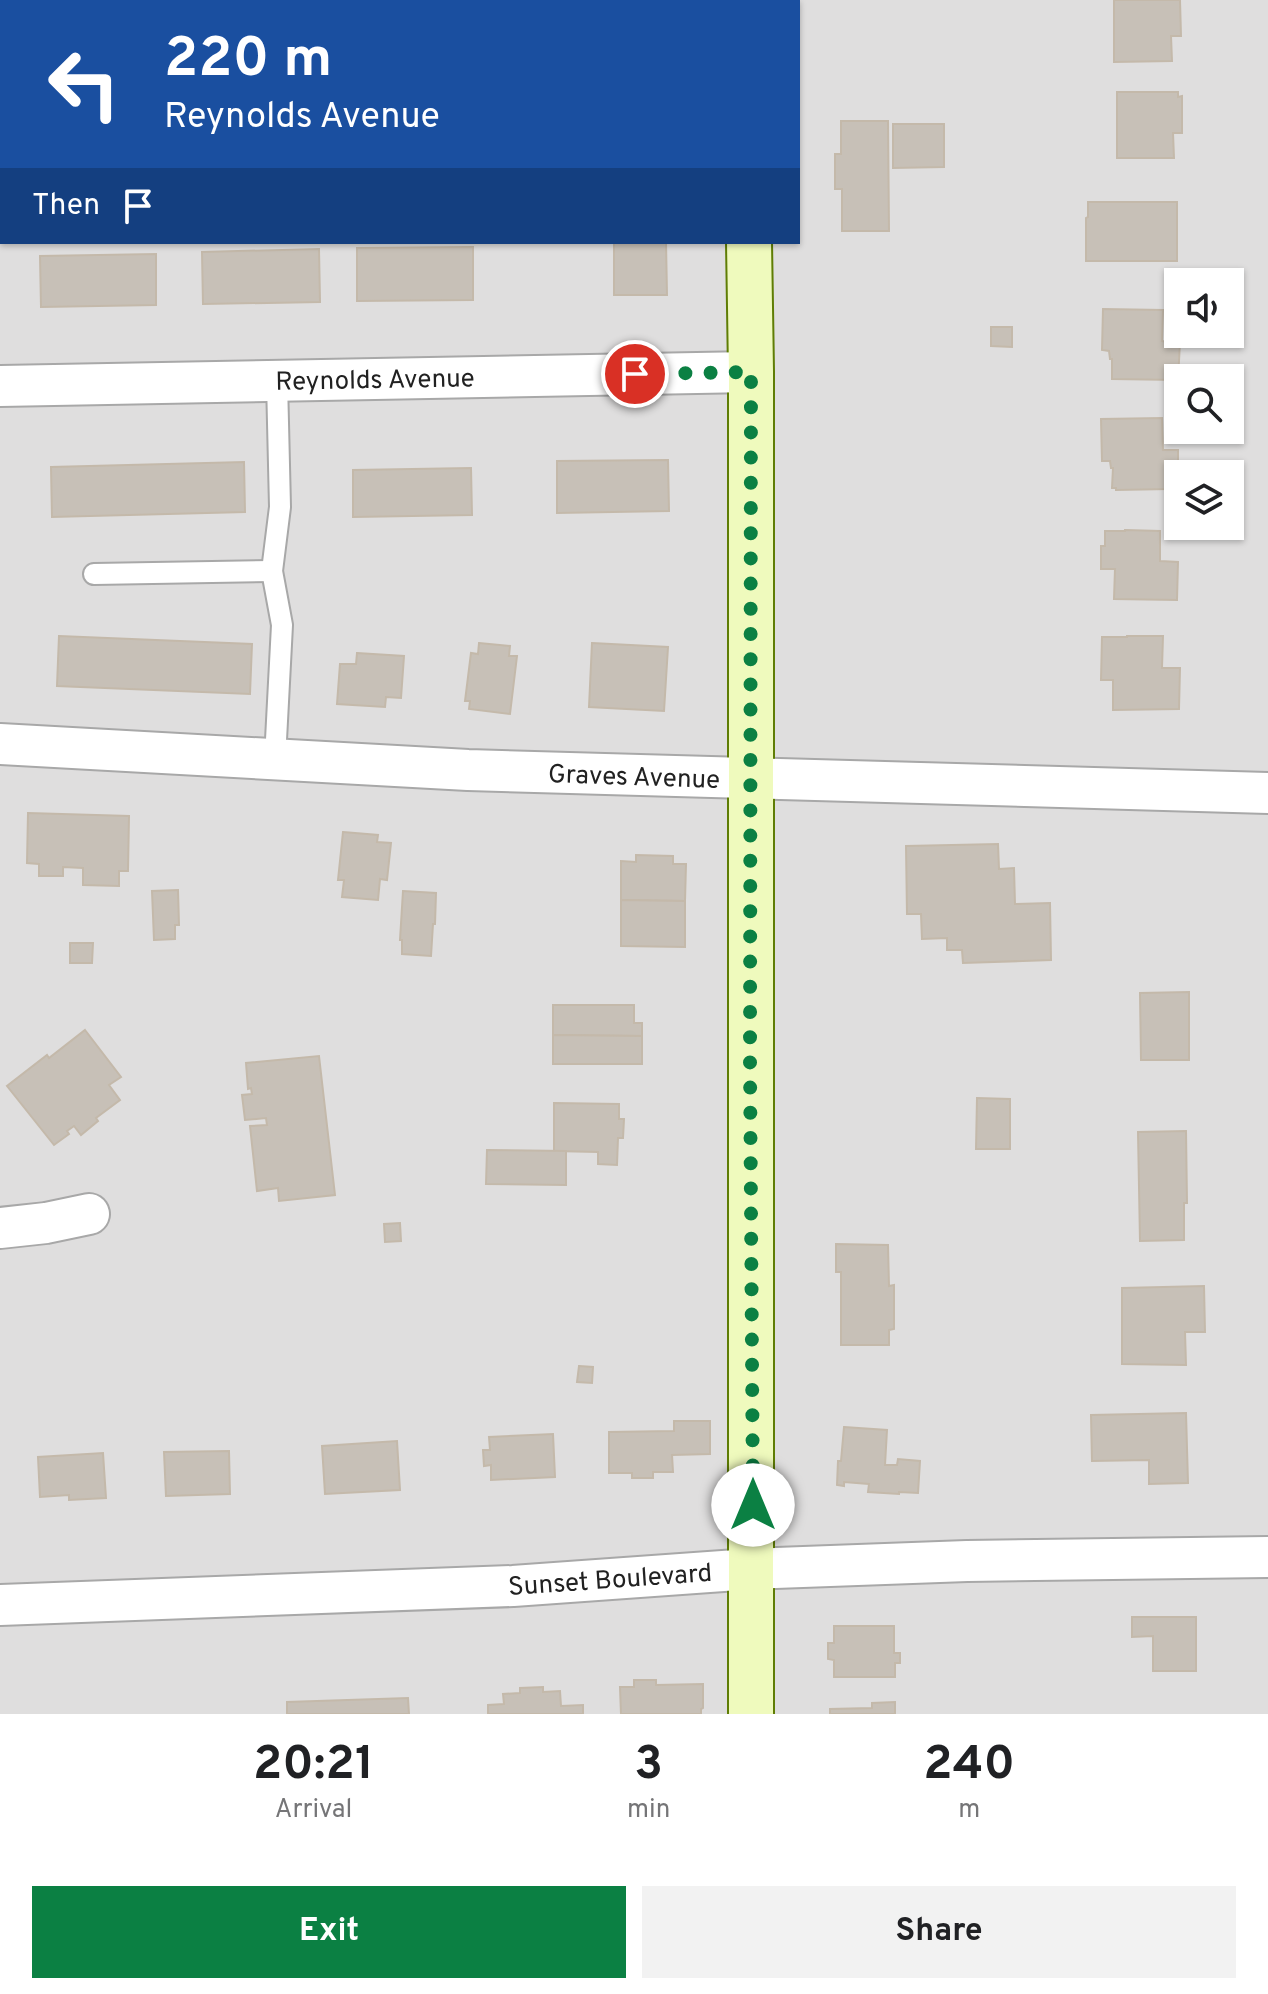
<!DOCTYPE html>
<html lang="en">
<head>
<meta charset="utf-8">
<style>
  :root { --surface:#fff; --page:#f2f2f2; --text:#202124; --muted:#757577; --accent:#0b8043 }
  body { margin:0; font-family:Overpass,sans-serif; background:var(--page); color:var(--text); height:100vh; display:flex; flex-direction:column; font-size:30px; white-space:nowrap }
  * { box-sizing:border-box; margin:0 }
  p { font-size:26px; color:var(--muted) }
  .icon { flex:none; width:44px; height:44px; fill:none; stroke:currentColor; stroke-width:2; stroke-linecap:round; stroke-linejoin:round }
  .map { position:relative; height:1714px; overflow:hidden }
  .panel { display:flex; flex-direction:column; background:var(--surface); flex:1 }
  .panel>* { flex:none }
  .banner { position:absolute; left:0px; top:0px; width:800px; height:244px; box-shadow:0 2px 6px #0004; background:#1a4fa0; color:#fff; overflow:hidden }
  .tools { position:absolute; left:1164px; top:268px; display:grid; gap:16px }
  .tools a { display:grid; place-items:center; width:80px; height:80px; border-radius:0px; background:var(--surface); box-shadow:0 2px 6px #0004; font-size:40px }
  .pin { position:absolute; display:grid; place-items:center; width:68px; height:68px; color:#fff; margin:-34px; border:4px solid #fff; border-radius:50%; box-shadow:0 2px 8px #0007 }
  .me { position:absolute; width:88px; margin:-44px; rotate:0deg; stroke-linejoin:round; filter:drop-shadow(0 0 6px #0008) }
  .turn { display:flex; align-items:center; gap:28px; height:168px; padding:0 32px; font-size:36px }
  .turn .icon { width:104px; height:104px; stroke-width:2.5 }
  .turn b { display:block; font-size:56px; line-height:68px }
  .then { display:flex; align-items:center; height:76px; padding:0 32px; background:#0003; gap:16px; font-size:30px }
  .eta { display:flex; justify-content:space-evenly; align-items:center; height:136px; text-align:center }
  .eta b { font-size:48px; font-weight:700; line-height:56px }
  .primary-button { display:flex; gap:16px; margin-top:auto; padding:16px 32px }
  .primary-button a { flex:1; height:92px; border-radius:0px; background:var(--accent); color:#fff; font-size:32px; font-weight:700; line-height:92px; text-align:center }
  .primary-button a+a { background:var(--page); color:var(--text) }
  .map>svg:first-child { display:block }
</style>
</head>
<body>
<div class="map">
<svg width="1268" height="1714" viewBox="0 0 1268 1714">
  <rect width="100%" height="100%" fill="#f2f0e8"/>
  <path fill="#dfdede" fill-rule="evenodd" d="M0 0H1268V1714H0ZM2 2H798V242H2ZM1178 282H1230V334H1178ZM1178 378H1230V430H1178ZM1178 474H1230V526H1178Z"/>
  <g fill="#c7c0b7" stroke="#c4b9aa" stroke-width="2">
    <path d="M1114 0H1180L1181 36H1171L1172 61 1114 62Z"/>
    <path d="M1117 92H1178V97L1182 96V133H1173L1174 158H1117Z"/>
    <path d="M841 121H888L889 231H842V189H835V154H841Z"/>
    <path d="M893 124H944V167L893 168Z"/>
    <path d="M1088 202H1177V261H1086V218L1088 217Z"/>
    <path d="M614 242H666L667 295H614Z"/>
    <path d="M473 247V300L357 301V248Z"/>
    <path d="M319 249 320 302 203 304 202 252Z"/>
    <path d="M156 254V305L41 307 40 256Z"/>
    <path d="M1103 309 1163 310 1162 341 1180 342 1178 380 1112 379V359H1110L1109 351 1102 350Z"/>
    <path d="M991 327H1012V347L991 346Z"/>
    <path d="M1162 418 1163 450H1178V478H1168L1169 489 1116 490V488H1112L1113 468H1111L1110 461H1102L1101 419Z"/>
    <path d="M668 460 669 511 557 513V461Z"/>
    <path d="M244 462 245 512 52 517 51 467Z"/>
    <path d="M471 468 472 515 353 517V470Z"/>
    <path d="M1125 530 1160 531V561L1178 562 1177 600 1114 599 1115 569H1101V546H1105V531H1125Z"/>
    <path d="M59 636 252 644 250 694 57 686Z"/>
    <path d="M1127 636H1163L1162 668H1180L1179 709 1113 710V680H1101L1102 637H1127Z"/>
    <path d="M479 643 510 646 509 656H517L510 714 469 709 470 701H465L471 653 478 654Z"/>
    <path d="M592 643 668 647 664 711 589 707Z"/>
    <path d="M357 653 404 656 401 698 386 697 385 707 337 704 340 664H356Z"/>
    <path d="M28 813 129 816 128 871H119V886L83 885V868L63 867V876H39V864L27 863Z"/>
    <path d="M343 832 378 835 377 842 391 843 387 880 380 879 378 900 342 897 344 880H338Z"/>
    <path d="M998 844 999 869 1014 868 1015 904 1050 903 1051 960 963 963 962 950H947V938L922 939 921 914H907L906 846Z"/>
    <path d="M636 855 673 856V864H686L685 901 621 900V861L636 862Z"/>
    <path d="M178 890 179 925H175V939L154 940 152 891Z"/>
    <path d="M403 891 436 893 435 924H433L431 956 402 954V940H400Z"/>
    <path d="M621 900 685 901V947L621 946Z"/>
    <path d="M70 943H93L92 963H70Z"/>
    <path d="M1189 992V1060H1141L1140 993Z"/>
    <path d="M553 1005H634V1023H642V1036L553 1035Z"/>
    <path d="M85 1030 121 1077 109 1085 120 1100 96 1118 98 1121 81 1135 74 1126 67 1131 69 1134 54 1145 7 1086 47 1055 49 1058Z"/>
    <path d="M553 1035 642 1036V1064H553Z"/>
    <path d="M319 1056 335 1195 279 1201 278 1188 257 1191 250 1126 267 1125 266 1118 245 1120 242 1095 252 1094 251 1088 248 1089 246 1063Z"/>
    <path d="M977 1098 1010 1099V1149H976Z"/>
    <path d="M554 1103 619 1104V1119H624L623 1138H618L617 1165 598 1164V1152L554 1151Z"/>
    <path d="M1186 1131 1187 1203H1184V1240L1140 1241 1138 1132Z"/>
    <path d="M487 1150 566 1151V1185L486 1184Z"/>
    <path d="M400 1223 401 1241 385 1242 384 1224Z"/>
    <path d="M836 1244 888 1245 889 1286 894 1285V1329L889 1330V1345H841V1272H836Z"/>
    <path d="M1204 1286 1205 1332H1185L1186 1365 1122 1364V1288Z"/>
    <path d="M579 1366 593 1367 592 1383 577 1382Z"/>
    <path d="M1186 1413 1188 1483 1149 1484V1460L1092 1461 1091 1415Z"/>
    <path d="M674 1421H710V1454L672 1455 673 1472H653V1478H632V1473H609V1432L674 1431Z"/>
    <path d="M844 1427 887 1430 885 1465H897L898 1459 920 1461 918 1493 899 1492V1494L868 1492 869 1484 844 1482V1486L837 1485 838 1461H841Z"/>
    <path d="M553 1434 555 1477 491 1480V1465L484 1466 483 1450H490L489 1437Z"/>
    <path d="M397 1441 400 1490 325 1494 322 1446Z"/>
    <path d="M229 1451 230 1494 166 1496 164 1452Z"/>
    <path d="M103 1453 106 1498 69 1500V1495L40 1497 38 1457Z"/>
    <path d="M1132 1617H1196V1671H1153V1636L1132 1637Z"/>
    <path d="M834 1626H894V1653H900V1663H895V1677H834V1660L828 1659V1643H834Z"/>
    <path d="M634 1680H656V1685L703 1684V1708L701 1709V1714H621L620 1687H634Z"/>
    <path d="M543 1687V1692L560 1691 561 1706 583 1705V1714H488V1705L504 1704 503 1694 520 1693V1688Z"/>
    <path d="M408 1698 409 1714H287V1702Z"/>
    <path d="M895 1702V1714H830V1709L872 1708V1703Z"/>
  </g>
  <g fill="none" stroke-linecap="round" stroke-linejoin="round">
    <defs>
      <g id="lane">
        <path d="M94 574 272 571"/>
        <path d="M275 759 282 625 272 571 280 507 277 381"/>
      </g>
      <g id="street">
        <path d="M0 386 751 372"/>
        <path d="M0 744 468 770 1268 793"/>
        <path d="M0 1228 46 1223 89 1214"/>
        <path d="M0 1605 513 1586 751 1569 967 1561 1268 1557"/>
      </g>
      <g id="secondary">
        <path d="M752 2V0"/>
        <path d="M749 242 751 372V1714"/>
      </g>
    </defs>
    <use href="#lane" stroke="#a8a8a8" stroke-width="24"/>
    <use href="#street" stroke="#a8a8a8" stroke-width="44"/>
    <use href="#secondary" stroke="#5f7d04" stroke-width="48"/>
    <use href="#lane" stroke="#fff" stroke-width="20"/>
    <use href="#street" stroke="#fff" stroke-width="40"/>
    <use href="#secondary" stroke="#effabd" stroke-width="44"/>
  </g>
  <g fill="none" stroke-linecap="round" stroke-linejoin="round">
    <path stroke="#0b8043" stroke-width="14" stroke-dasharray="0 25.2" d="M635 374 751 372 750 1061 753 1505"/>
  </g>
  <g text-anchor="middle" stroke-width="8" stroke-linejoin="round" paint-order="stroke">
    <g font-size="26" fill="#212121" stroke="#fff">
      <text transform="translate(375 379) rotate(-1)" y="9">Reynolds Avenue</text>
      <text transform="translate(634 776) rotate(2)" y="9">Graves Avenue</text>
      <text transform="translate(610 1579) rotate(-4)" y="9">Sunset Boulevard</text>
    </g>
  </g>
</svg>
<div class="tools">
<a><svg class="icon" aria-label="sound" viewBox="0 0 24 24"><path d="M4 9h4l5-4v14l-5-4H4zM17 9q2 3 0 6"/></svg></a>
<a><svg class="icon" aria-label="search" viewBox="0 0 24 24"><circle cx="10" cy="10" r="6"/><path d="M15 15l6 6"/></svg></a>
<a><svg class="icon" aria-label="layers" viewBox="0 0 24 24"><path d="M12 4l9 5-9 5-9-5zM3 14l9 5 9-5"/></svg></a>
</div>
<div class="pin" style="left:635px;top:374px;background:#d93025"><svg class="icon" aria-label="arrive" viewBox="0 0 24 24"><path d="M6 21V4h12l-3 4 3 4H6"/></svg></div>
<svg class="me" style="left:753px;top:1505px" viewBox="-20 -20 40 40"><circle r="19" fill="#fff"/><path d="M0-13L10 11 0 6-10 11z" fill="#0b8043"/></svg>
<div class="banner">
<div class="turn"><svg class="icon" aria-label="left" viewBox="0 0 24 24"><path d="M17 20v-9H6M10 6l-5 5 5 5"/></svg><div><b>220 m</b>Reynolds Avenue</div></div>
<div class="then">Then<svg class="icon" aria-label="arrive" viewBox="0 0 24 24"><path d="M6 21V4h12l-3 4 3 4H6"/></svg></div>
</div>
</div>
<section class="panel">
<div class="eta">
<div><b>20:21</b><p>Arrival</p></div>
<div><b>3</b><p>min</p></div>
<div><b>240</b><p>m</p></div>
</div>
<div class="primary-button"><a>Exit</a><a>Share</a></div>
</section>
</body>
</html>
